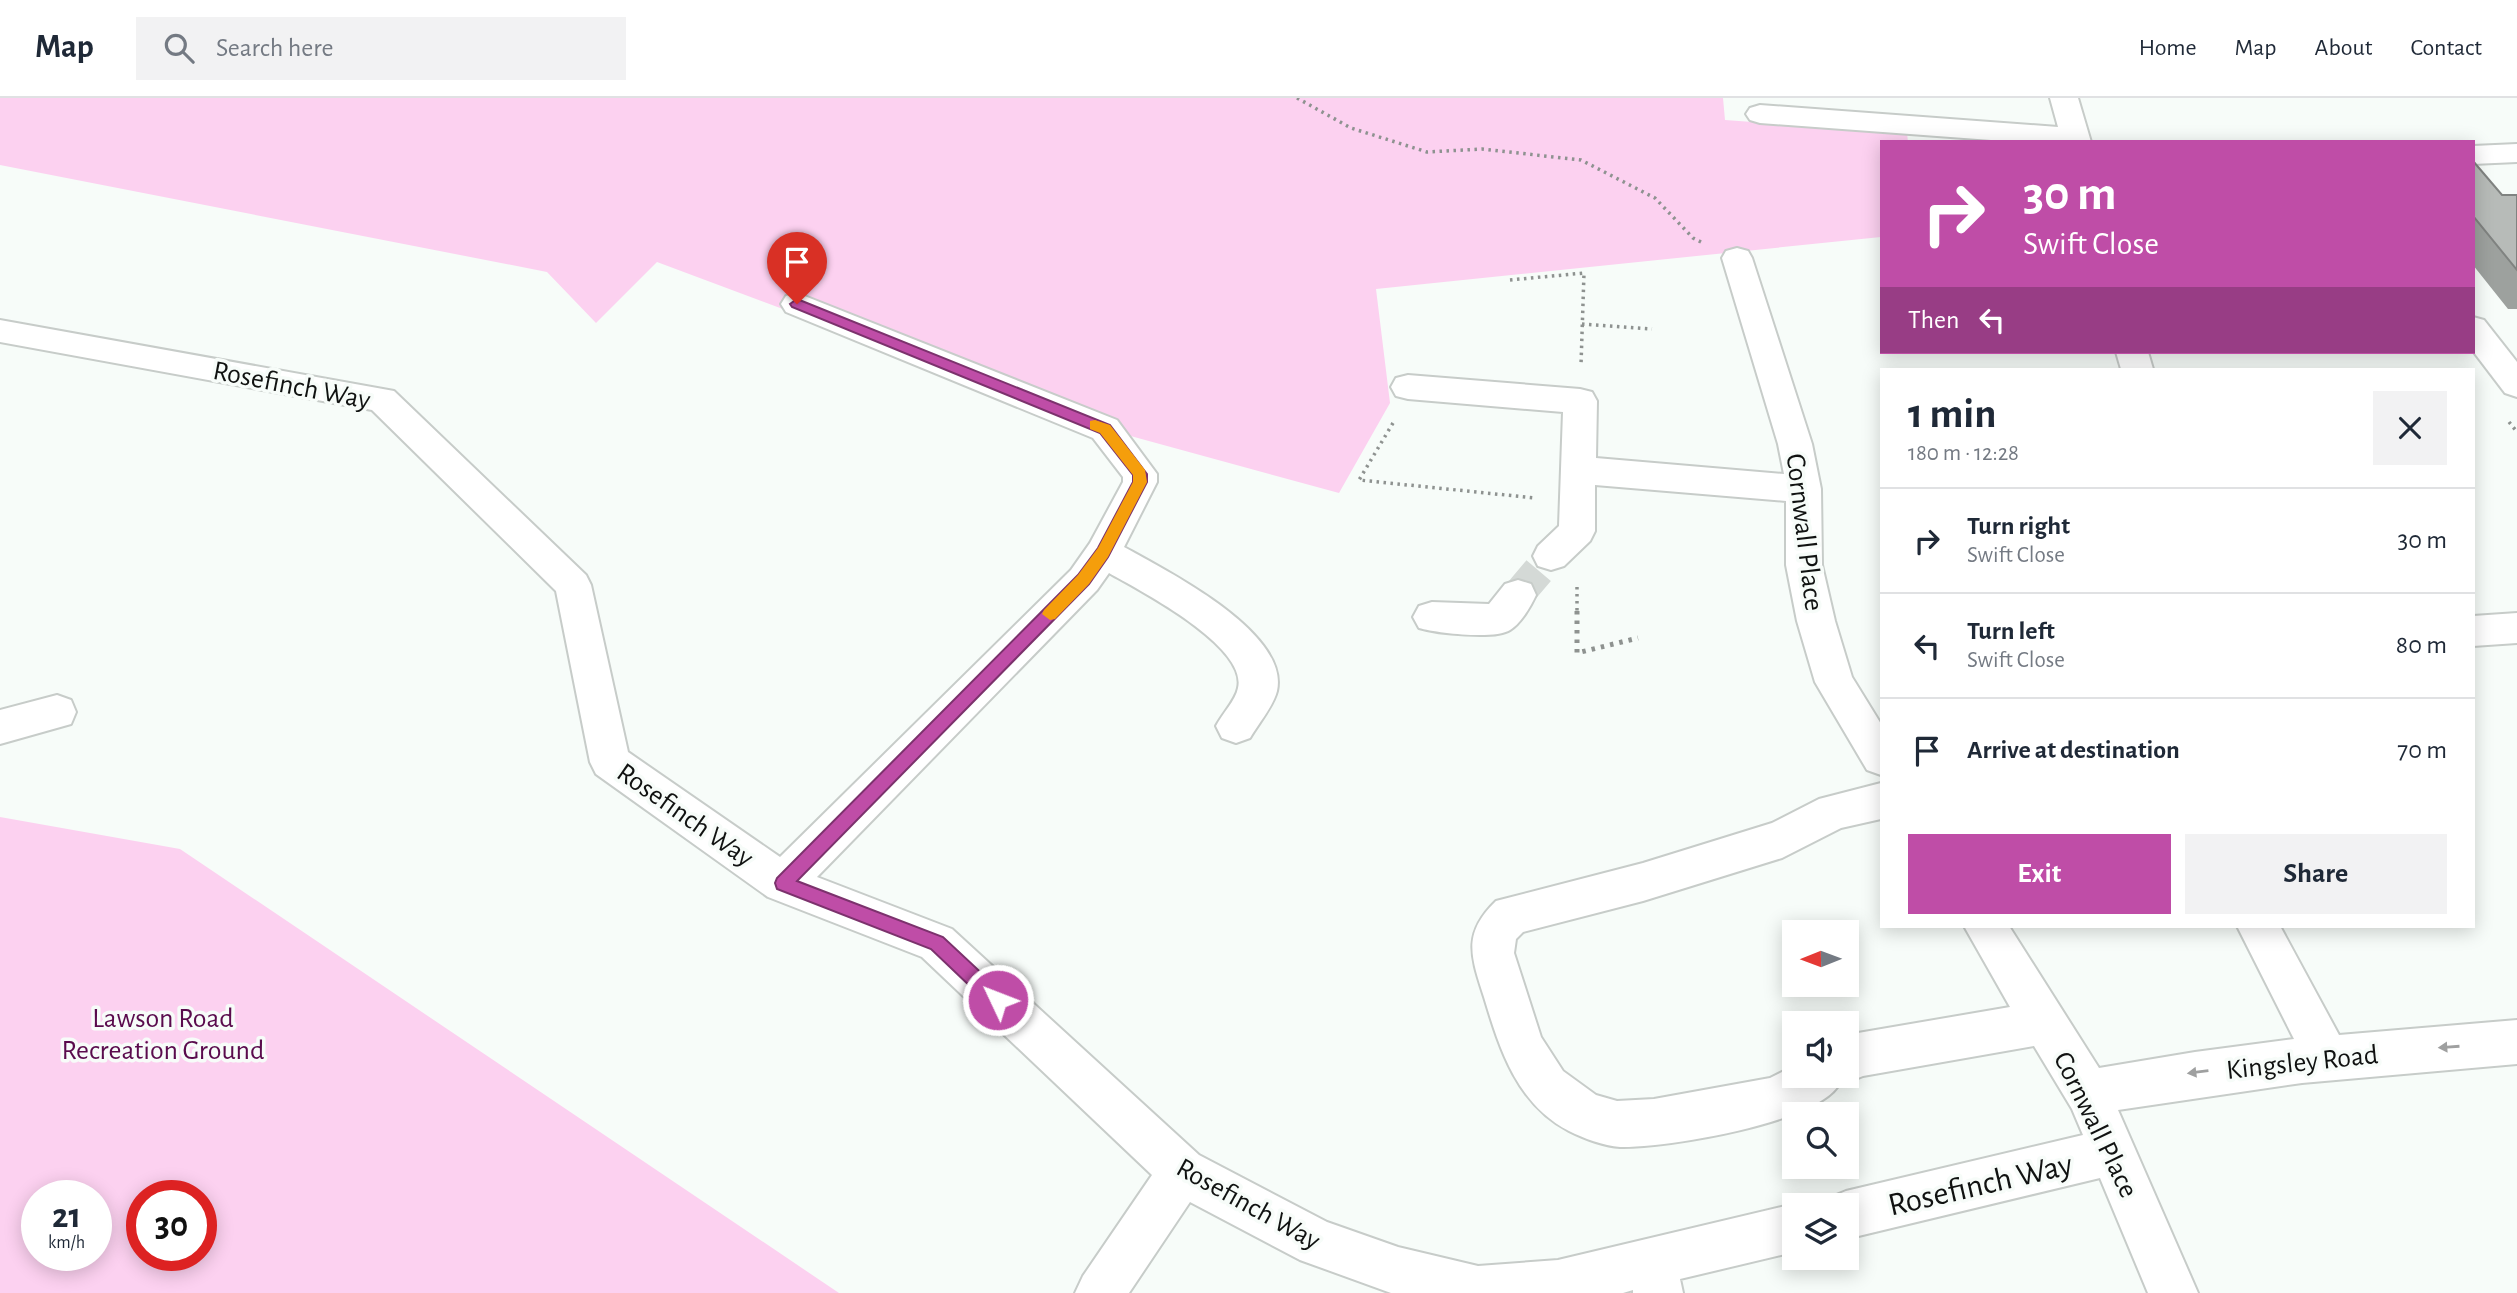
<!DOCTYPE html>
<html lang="en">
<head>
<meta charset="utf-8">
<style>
  :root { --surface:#fff; --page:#f2f2f3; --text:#1f2937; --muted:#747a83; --line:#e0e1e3; --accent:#bf4da7 }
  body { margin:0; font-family:"Alegreya Sans",sans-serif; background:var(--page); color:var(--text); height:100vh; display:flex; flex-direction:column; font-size:26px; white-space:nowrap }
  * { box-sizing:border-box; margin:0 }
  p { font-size:23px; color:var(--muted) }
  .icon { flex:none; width:38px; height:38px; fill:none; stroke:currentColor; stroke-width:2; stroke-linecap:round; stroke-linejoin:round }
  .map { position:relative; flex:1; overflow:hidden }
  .side { position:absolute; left:1880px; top:270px; width:595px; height:560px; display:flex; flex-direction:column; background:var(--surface); border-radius:0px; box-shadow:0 4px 18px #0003 }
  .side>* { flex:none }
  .guide { position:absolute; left:1880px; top:42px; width:595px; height:214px; border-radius:0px; box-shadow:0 4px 18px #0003; background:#bf4da7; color:#fff; overflow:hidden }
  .needle { width:46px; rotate:269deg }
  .controls { position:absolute; left:1782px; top:822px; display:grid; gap:14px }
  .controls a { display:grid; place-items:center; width:77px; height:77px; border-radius:0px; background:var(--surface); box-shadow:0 4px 18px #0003; font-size:35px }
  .speed { position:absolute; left:21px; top:1082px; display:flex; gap:14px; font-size:35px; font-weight:700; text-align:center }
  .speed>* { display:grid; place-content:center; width:91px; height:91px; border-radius:50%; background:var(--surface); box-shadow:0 4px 18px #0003; line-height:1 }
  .speed small { font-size:18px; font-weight:400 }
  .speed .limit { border:10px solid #d22; background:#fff; color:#111 }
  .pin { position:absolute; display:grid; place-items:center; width:60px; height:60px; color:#fff; margin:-72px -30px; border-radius:50% 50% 50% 0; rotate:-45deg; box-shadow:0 0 7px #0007 }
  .pin .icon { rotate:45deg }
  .me { position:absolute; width:77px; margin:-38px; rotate:313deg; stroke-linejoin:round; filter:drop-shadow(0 0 5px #0008) }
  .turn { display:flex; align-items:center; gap:24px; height:147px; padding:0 28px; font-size:32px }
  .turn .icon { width:91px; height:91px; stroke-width:2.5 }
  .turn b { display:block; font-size:49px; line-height:60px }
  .then { display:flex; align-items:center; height:66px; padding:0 28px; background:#0003; gap:14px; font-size:26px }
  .round { display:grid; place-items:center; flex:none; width:74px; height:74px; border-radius:0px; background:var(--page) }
  .head { display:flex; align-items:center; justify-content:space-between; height:119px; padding:0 28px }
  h1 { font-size:42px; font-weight:700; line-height:52px }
  .button { display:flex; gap:14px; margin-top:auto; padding:14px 28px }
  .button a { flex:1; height:80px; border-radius:0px; background:var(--accent); color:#fff; font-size:28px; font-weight:700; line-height:80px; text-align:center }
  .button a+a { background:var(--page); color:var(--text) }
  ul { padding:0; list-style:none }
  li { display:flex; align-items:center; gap:21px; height:105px; padding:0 28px; border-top:2px solid var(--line) }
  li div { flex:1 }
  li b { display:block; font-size:26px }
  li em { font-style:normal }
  header { display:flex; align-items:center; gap:42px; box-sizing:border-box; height:98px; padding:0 35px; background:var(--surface); border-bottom:2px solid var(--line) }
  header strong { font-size:33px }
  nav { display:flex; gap:38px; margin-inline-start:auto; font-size:24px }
  .search { width:490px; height:63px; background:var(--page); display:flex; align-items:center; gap:18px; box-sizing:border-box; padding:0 24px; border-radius:0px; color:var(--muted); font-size:26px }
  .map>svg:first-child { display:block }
</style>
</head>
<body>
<header>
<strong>Map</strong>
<div class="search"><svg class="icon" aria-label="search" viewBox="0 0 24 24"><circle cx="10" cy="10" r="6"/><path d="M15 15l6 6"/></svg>Search here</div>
<nav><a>Home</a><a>Map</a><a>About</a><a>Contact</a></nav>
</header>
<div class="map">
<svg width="2517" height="1195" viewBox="0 0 2517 1195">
  <rect width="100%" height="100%" fill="#f7fcf9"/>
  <g fill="#fcd1f0" fill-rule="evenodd">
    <path d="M0 0H1723L1725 22 1907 35 1908 44H1881V139L1376 191 1390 305 1339 395 1105 331 657 164 596 225 547 174 0 67Z"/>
    <path d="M0 719 180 751 839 1195H0ZM37 1097H96V1157H37ZM142 1097H201V1157H142Z"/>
  </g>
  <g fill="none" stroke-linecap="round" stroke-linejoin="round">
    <path stroke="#d4d9d6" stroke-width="32" stroke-dasharray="32 16" stroke-linecap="butt" d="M1518 497 1551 458"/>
    <defs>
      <g id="minor">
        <path d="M2050 0H2078L2091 44H2018L1760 25 1750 22 1746 16 1750 10 1760 7 2058 29Z"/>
        <path d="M2517 46V64L2473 66V48Z"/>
        <path d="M1737 150 1748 153 1752 160 1812 346 1821 391 1822 467 1835 523 1852 579 1881 626V677L1867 672 1815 584 1797 523 1786 467V403L1595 387V433L1590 443 1564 468 1551 472 1538 468 1533 458 1538 448 1559 428 1563 314 1408 301 1396 298 1391 289 1396 280 1408 277 1580 291 1592 294 1597 303 1596 360 1784 376 1778 346 1722 160 1726 153Z"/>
        <path d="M797 195 1117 322 1157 376V384L1124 449C1165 472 1290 534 1277 593 1273 609 1258 626 1250 640L1236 645 1222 640 1216 628C1222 616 1236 602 1238 590 1248 548 1139 492 1109 475L1097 492 817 779 952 831 1199 1057 1327 1124 1398 1149 1478 1168 1558 1162 1794 1106 1798 1108H1794V1154L1680 1181 1683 1195H1633V1192L1623 1195H1391L1300 1162 1190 1104 1129 1195H1075L1083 1178 1152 1077 922 859 768 799 596 676 590 664 556 493 372 312 0 244V222L394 293 586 477 591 487 628 654 780 759 1071 472 1090 445 1123 384V379L1093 340 786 214 781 206 786 198Z"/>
        <path d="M2473 219 2484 222 2517 264V299L2505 295 2473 253Z"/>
        <path d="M2116 254H2148L2153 271H2121Z"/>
        <path d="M1518 482 1531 486 1536 497C1531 508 1521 525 1510 532 1495 542 1436 535 1419 530L1413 519 1419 508 1432 504 1489 506 1505 486Z"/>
        <path d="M2517 515V545L2473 548V518Z"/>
        <path d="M57 597 71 602 76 614 71 626 0 646V612Z"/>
        <path d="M1881 685V721L1841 730 1782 760 1643 803 1523 834 1516 841 1514 855 1541 939 1563 973 1596 997 1617 1003 1654 1001 1770 980 1794 968V978H1846V940L1858 935 2010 909 1964 828H2009L2099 970 2195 954 2294 941 2237 828H2280L2339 937 2517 922V966L2302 985 2118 1012 2198 1195H2148L2100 1080 1846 1141V1108H1826L1829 1100 1846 1093 2083 1037 2072 1011 2034 948 1863 978 1846 985 1841 983C1823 1025 1665 1050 1620 1049 1604 1048 1583 1040 1569 1033 1517 1006 1500 952 1484 899 1471 858 1462 836 1496 803L1643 765 1772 725 1819 701Z"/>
      </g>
    </defs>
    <use href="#minor" stroke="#c7ccc9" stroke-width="4"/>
    <g stroke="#8e9290" stroke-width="3.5" stroke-dasharray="2.5 4.5" stroke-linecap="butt">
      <path d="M1297 0 1351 30 1427 54 1482 51 1581 62 1655 100 1693 140 1701 144"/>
      <path d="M1510 182 1584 175 1581 267"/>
      <path d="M1582 226 1652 231"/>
      <path d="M2509 324 2517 334"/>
      <path d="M1393 325 1359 382 1535 400"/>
      <path d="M1577 489V515"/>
    </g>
    <path stroke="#8e9290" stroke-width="5" stroke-dasharray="3.5 6" stroke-linecap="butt" d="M1577 513V555L1638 540"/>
    <use href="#minor" fill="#fff" fill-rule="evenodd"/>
  </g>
  <path fill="#9da19e" d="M2473 63 2502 97H2517V211H2508L2473 167Z"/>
  <path fill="#b7bbb8" stroke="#808381" stroke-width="2" d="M2473 63 2502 97H2517V172L2473 118Z"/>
  <defs><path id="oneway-solid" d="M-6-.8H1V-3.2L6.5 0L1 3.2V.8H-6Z" transform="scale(1.75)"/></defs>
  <g fill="#9fa0a0">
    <use href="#oneway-solid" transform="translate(2449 949) rotate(176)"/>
    <use href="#oneway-solid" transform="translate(2198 974) rotate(173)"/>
  </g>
  <path fill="#bf4da7" stroke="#7c326d" stroke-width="2" d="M797 201 1110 327 1147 376V384L1108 459 1089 486 797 783 943 839 1004 896 1007 902 1004 909 998 911 992 909 931 851 777 791 775 785 777 780 1078 477 1098 450 1133 384V377L1100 335 792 209 790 206Z"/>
  <path fill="#f59e0b" d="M1095 322 1110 327 1145 372 1147 384 1108 459 1089 486 1055 521 1050 522 1042 516 1044 512 1078 477 1098 450 1133 384V377L1100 335 1090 331V323Z"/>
  <g text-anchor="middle" stroke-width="7" stroke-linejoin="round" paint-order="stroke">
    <g font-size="28" fill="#101211" stroke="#f7fcf9">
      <text transform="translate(292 286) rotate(11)" y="10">Rosefinch Way</text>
      <text transform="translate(1806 434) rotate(83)" y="10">Cornwall Place</text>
      <text transform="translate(686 716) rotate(35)" y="10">Rosefinch Way</text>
      <text transform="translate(2302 963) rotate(-6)" y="10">Kingsley Road</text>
      <text transform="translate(2097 1026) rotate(64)" y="10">Cornwall Place</text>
      <text transform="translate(1249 1105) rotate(29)" y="10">Rosefinch Way</text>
    </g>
    <g font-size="28" fill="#5a0b4d" stroke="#f7fcf9">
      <text x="163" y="929">Lawson Road<tspan x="163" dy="32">Recreation Ground</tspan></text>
    </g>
    <g font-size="33" fill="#101211" stroke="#f7fcf9">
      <text transform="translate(1980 1085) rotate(-13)" y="12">Rosefinch Way</text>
    </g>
  </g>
</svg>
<div class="controls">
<a><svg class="needle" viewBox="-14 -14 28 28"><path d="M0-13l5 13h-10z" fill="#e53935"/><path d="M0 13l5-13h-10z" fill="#747a83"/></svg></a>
<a><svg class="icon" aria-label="sound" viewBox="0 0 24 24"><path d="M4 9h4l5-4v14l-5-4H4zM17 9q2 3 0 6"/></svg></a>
<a><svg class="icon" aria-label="search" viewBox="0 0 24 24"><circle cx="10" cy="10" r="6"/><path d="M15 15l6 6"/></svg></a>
<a><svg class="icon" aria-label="layers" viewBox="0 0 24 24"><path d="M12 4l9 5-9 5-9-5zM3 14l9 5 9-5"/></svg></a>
</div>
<div class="speed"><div>21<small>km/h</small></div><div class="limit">30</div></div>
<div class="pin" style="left:797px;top:206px;background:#d93025"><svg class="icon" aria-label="arrive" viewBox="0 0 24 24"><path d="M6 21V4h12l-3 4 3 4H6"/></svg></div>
<svg class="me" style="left:998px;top:902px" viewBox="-20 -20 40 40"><circle r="17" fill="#bf4da7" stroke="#fff" stroke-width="3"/><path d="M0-11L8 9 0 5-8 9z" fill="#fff"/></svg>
<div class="guide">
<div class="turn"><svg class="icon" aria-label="right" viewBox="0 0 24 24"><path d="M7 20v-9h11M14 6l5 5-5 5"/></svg><div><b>30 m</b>Swift Close</div></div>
<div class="then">Then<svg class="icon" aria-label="left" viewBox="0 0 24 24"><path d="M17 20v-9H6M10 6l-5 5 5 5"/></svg></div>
</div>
<section class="side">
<div class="head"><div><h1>1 min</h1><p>180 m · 12:28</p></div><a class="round"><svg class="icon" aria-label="close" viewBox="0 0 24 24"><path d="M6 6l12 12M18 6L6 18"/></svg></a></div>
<ul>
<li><svg class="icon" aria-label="right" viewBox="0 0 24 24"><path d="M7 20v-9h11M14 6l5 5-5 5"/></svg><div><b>Turn right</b><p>Swift Close</p></div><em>30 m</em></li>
<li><svg class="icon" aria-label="left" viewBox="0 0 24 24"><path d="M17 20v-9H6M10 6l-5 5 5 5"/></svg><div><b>Turn left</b><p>Swift Close</p></div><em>80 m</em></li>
<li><svg class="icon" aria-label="arrive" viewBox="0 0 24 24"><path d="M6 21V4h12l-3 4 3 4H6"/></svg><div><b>Arrive at destination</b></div><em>70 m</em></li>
</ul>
<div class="button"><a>Exit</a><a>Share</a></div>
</section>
</div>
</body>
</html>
